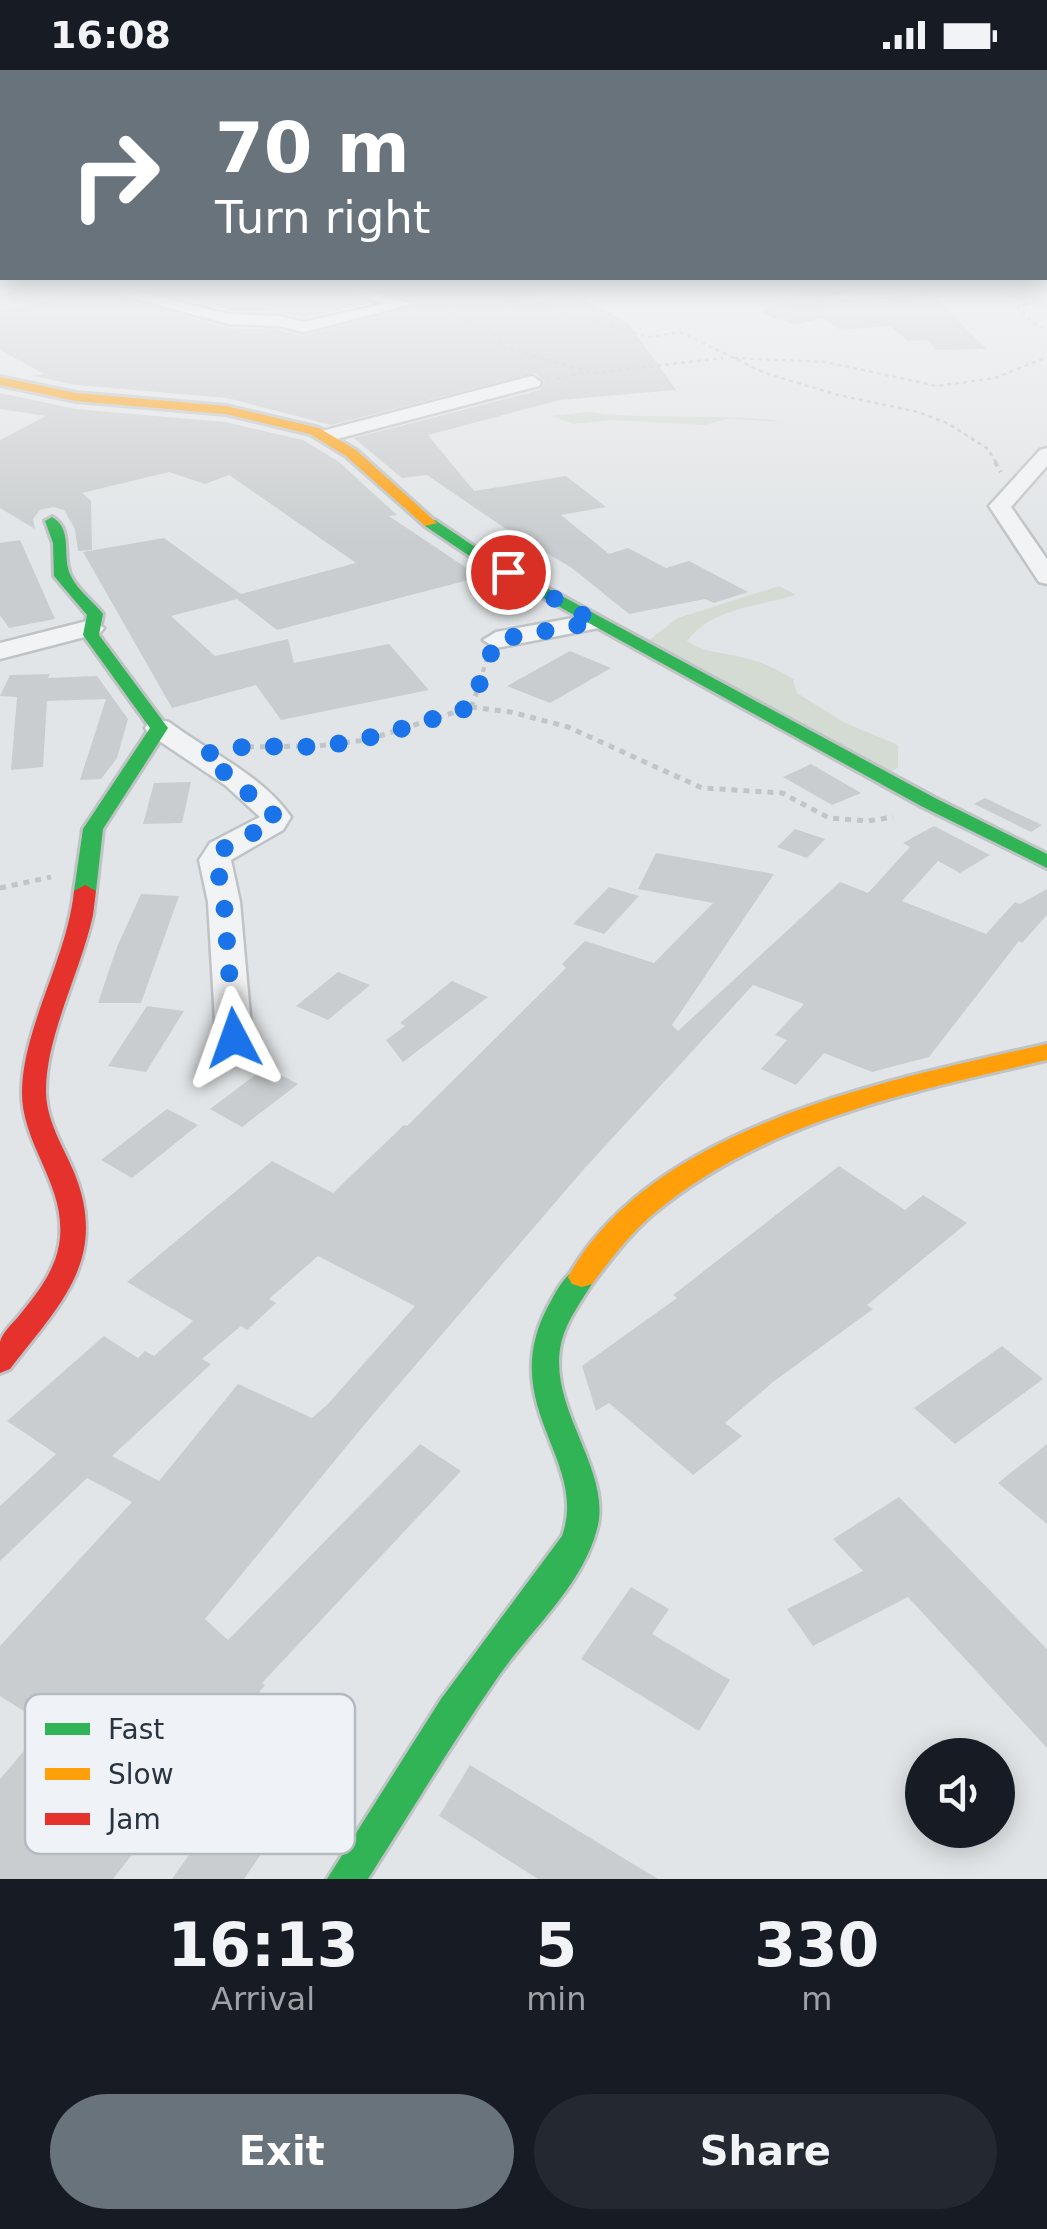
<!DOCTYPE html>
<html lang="en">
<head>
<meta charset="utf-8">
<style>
  :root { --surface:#171b24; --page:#242831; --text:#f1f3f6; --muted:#9ea1a6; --accent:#69737b }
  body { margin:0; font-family:"DejaVu Sans",sans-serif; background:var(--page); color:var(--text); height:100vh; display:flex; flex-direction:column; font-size:38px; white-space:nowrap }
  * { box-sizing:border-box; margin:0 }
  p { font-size:32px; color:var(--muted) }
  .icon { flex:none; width:55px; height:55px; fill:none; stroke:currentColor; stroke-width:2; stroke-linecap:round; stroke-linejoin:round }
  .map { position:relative; height:1809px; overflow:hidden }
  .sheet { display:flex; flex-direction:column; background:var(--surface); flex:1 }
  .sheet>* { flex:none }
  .banner { position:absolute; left:0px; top:0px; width:1048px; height:210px; box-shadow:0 5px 25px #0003; background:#69737b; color:#fff; overflow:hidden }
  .buttons { position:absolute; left:905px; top:1668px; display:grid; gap:20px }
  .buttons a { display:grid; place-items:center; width:110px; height:110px; border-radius:50%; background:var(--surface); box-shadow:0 5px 25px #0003; font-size:50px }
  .pin { position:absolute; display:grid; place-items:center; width:85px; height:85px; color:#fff; margin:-42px; border:5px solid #fff; border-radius:50%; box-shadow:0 2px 10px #0007 }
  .me { position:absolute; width:110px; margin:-55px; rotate:356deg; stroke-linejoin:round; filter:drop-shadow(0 0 8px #0008) }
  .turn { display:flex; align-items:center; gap:35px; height:210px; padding:0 50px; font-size:45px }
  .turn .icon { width:130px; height:130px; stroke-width:2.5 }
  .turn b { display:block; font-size:70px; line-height:85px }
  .eta { display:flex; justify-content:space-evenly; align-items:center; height:170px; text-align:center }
  .eta b { font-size:60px; font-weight:700; line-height:70px }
  .action { display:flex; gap:20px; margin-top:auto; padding:20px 50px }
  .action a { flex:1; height:115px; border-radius:60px; background:var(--accent); color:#fff; font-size:40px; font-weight:700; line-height:115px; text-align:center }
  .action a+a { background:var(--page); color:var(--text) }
  .status { display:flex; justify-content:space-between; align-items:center; height:70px; padding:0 50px; background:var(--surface); direction:ltr }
  .status svg { height:28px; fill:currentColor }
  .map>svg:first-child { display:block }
</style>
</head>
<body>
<div class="status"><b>16:08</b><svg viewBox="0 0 49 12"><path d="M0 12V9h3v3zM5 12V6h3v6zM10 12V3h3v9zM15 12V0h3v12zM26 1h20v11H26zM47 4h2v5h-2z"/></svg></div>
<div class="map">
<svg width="1047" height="1809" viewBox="0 0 1047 1809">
  <rect width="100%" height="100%" fill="#e2e5e7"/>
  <g fill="#d4dbd2">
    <path d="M587 342C654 351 721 342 787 352L727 349 705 355 612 350 573 354 552 346Z"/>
    <path d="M779 516 796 525C760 536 711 538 687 571 705 583 721 582 741 587 760 591 776 599 793 609L797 623 843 652 898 675V697L891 702 649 570 678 548Z"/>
  </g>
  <g fill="#cacdcf" fill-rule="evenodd">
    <path d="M142 219H335L370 233 304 248 279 242 229 240Z"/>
    <path d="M377 219H533L535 232 570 223 628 253 676 320 560 330 428 365 474 421 566 406 606 437 561 445 609 484 628 478 666 498 689 491 748 522 714 533 705 529 629 544 572 498 503 457 427 405 402 408 354 368 540 320 545 311 534 303 331 355 227 328 77 315 33 306 44 304 0 280V241L96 220 227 258 278 260 303 266 415 236 413 230Z"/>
    <path d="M807 219H844L831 226 843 234 932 225 987 279 936 280 927 270 908 271 890 256 840 260 823 248 796 255 760 243Z"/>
    <path d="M0 323 75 339 225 352 303 370 339 392 397 445 389 446 480 507 277 560 237 529 171 546 215 586 288 569 294 593 389 574 429 620 281 650 256 615 172 638 83 482 164 468 241 524 356 493 229 405 205 414 169 402 82 423 91 431 92 480 78 481 75 459 64 440 53 437 40 440 33 449 35 459 0 438V370L46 346 0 339Z"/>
    <path d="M20 470 55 549 9 558 0 545V473Z"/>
    <path d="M570 581 611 598 550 633 507 616Z"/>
    <path d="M50 604 48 608 97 606 128 649 117 688 101 709 80 710 106 629 47 631 43 697 11 700 17 627 0 626 10 605Z"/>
    <path d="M811 694 861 723 832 735 783 707Z"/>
    <path d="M191 712 182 753 143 754 154 713Z"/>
    <path d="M985 728 1042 755 1031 762 974 734Z"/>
    <path d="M934 756 990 785 960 803 938 791 902 831 986 864 1015 832 1020 834 1047 819V845L1022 873 1019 871 929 987 872 1002 824 983 796 1015 761 999 787 970 775 965 804 934 753 915 584 1099 364 1355 205 1549 228 1570 420 1374 461 1401 262 1613 265 1615 113 1809H0V1709L46 1655 0 1626V1576L132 1432 87 1408 0 1491V1436L56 1384 7 1351 104 1266 138 1288 145 1281 154 1286 193 1251 127 1212 272 1091 333 1123 404 1055 407 1056 566 898 562 894 585 871 654 893 713 833 638 819 656 783 774 804 672 955 678 961 840 812 868 823 910 777 903 773ZM318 1186 415 1236 327 1335 312 1348 238 1314 159 1411 112 1386 211 1294 202 1289 241 1256 247 1260 276 1233 269 1229Z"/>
    <path d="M795 759 825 769 807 788 777 777Z"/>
    <path d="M609 817 639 826 604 864 573 854Z"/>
    <path d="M141 824 179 826 141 933H98L117 877Z"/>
    <path d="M338 902 370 915 328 950 296 936Z"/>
    <path d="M452 911 488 927 403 992 386 970 405 956 400 953Z"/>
    <path d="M147 936 184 941 146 1002 108 996Z"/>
    <path d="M266 997 298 1014 242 1057 210 1039Z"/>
    <path d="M167 1039 198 1055 132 1108 101 1090Z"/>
    <path d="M839 1096 905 1140 923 1125 967 1153 867 1235 873 1239 773 1312 725 1353 742 1366 693 1405 609 1333 596 1341 582 1296 677 1228 673 1225Z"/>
    <path d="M1002 1276 1043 1309 955 1374 914 1338Z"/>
    <path d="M1047 1374V1454L998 1413Z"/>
    <path d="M899 1427 1047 1579V1678L908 1527 813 1576 787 1539 863 1501 833 1469Z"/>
    <path d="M631 1517 669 1539 652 1564 730 1610 699 1661 581 1589Z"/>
    <path d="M287 1646 336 1674 244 1809H172Z"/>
    <path d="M470 1695 658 1809H538L439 1746Z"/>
  </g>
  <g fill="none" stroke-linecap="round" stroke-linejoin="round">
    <defs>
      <g id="street">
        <path d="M0 219H18L0 225Z"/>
        <path d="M100 219H127L228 244 279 246 304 252 384 234 339 219H365L412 234 304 262 279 256 228 254Z"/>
        <path d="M930 219 922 224 843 230 835 225 860 219Z"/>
        <path d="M532 306 541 312 539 316 325 372 315 366 318 362Z"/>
        <path d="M1047 378V396L1011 437 1047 489V514L1039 512 989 436 1040 380Z"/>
        <path d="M595 544 608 552 604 557 496 578 483 570 496 562Z"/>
        <path d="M91 550 104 558 100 563 0 589V573Z"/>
        <path d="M159 650 169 652C210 683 261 704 291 747L283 760 231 790 240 832 252 968 247 976 234 980 221 976 216 968 208 832 199 790 210 773 260 747 225 715 149 664 145 658 149 652Z"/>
      </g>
      <g id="fast">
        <path d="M52 447C74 459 61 488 71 506 77 520 94 532 103 544L99 565 168 658 103 759 96 821 85 827 74 821 83 759 150 658 83 565 87 545 54 506 53 473 45 451Z"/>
        <path d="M425 450H435L490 487 935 728 1047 784V798L921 736 480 493 425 456Z"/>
        <path d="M582 1197 592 1200 596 1207C583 1230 567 1248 561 1274 547 1338 613 1401 597 1459 583 1514 533 1558 500 1604 454 1670 412 1740 368 1809H327L441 1629 562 1466C590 1388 491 1333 552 1229 559 1216 568 1201 582 1197Z"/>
      </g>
      <g id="slow">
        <path d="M0 307 76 323 226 336 319 358 356 380 437 453 425 456 346 386 310 364 226 344 76 331 0 315Z"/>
        <path d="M1047 974V990C909 1022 764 1051 652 1145 629 1165 610 1190 592 1214L582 1217 572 1214 568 1207C653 1054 891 1010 1047 974Z"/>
      </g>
      <path id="jam" d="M85 815 96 821 93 845C81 901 45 967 46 1023 47 1052 63 1076 74 1102 109 1189 61 1233 10 1299L0 1303C0 1293 0 1281 0 1272 2 1263 12 1254 18 1247 35 1226 54 1203 59 1175 69 1117 21 1076 22 1021 23 957 67 889 74 821Z"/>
    </defs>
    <use href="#street" stroke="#c0c3c5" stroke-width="5"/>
    <use href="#fast" stroke="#c0c3c5" stroke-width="6"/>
    <use href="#slow" stroke="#c0c3c5" stroke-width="6"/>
    <use href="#jam" stroke="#c0c3c5" stroke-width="6"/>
    <g stroke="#c1c5c7" stroke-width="2.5" stroke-dasharray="4 4" stroke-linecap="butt">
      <path d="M998 219 1025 230 1026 234 1018 237 1033 253 1047 259"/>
      <path d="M422 235 452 243 513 234 578 246 649 267 680 262 765 303 838 325 918 342 949 354 988 379 997 394"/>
      <path d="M452 243 457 249 493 259 502 276 593 303 723 288"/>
      <path d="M772 248 827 233"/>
      <path d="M734 288 826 292 937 316 995 308 1047 287"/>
      <path d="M556 309 584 302"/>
    </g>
    <g stroke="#c1c5c7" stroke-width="4" stroke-dasharray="5 5" stroke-linecap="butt">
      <path d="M995 392 1001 402"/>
      <path d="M477 621 487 588"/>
    </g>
    <g stroke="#c1c5c7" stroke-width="5" stroke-dasharray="6 6" stroke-linecap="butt">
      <path d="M471 637 511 642 568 657 702 718 782 723 829 748 868 751 893 747"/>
      <path d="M236 677 317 676 367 670 471 637 478 619"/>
      <path d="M0 818 51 807"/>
    </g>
    <use href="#street" fill="#f1f3f4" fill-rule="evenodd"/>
    <use href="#fast" fill="#30b455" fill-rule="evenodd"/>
    <use href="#slow" fill="#ff9f0a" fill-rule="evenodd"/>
    <use href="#jam" fill="#e5322d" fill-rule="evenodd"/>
  </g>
  <linearGradient id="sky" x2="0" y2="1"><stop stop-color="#91bbe0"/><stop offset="0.46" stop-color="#f2f3f4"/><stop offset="1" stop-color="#f2f3f4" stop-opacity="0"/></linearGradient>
  <rect width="1047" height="472" fill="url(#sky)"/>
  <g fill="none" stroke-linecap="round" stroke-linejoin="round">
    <path stroke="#1a73e8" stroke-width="18" stroke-dasharray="0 32.4" d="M234 968 224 832 216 790 221 780 272 753 276 747 204 685C242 671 280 679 320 676 372 671 421 652 471 637L496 570 595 552 508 502"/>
  </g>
  <rect x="25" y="1624" width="330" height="160" rx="15" fill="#eff3f7" stroke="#b3bac0" stroke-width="2.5"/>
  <rect x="45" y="1653" width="45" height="12" fill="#30b455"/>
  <rect x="45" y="1698" width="45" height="12" fill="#ff9f0a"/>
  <rect x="45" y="1743" width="45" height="12" fill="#e5322d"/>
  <g font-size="28" fill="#283541">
    <text x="108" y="1669">Fast</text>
    <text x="108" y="1714">Slow</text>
    <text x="108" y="1759">Jam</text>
  </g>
</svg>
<div class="buttons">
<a><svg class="icon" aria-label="sound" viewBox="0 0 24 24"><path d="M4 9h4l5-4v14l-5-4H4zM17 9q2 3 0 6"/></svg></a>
</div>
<div class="pin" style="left:508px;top:502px;background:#d93025"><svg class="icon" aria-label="arrive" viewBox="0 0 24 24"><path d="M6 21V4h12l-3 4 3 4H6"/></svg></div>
<svg class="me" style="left:234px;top:968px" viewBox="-20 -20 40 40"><path d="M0-17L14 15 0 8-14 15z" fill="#1a73e8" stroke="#fff" stroke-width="4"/></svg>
<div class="banner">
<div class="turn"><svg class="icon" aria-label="right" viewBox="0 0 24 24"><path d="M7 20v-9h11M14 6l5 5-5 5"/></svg><div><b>70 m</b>Turn right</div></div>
</div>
</div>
<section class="sheet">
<div class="eta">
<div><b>16:13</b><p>Arrival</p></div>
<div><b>5</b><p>min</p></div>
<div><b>330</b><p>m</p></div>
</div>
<div class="action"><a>Exit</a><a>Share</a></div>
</section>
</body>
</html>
